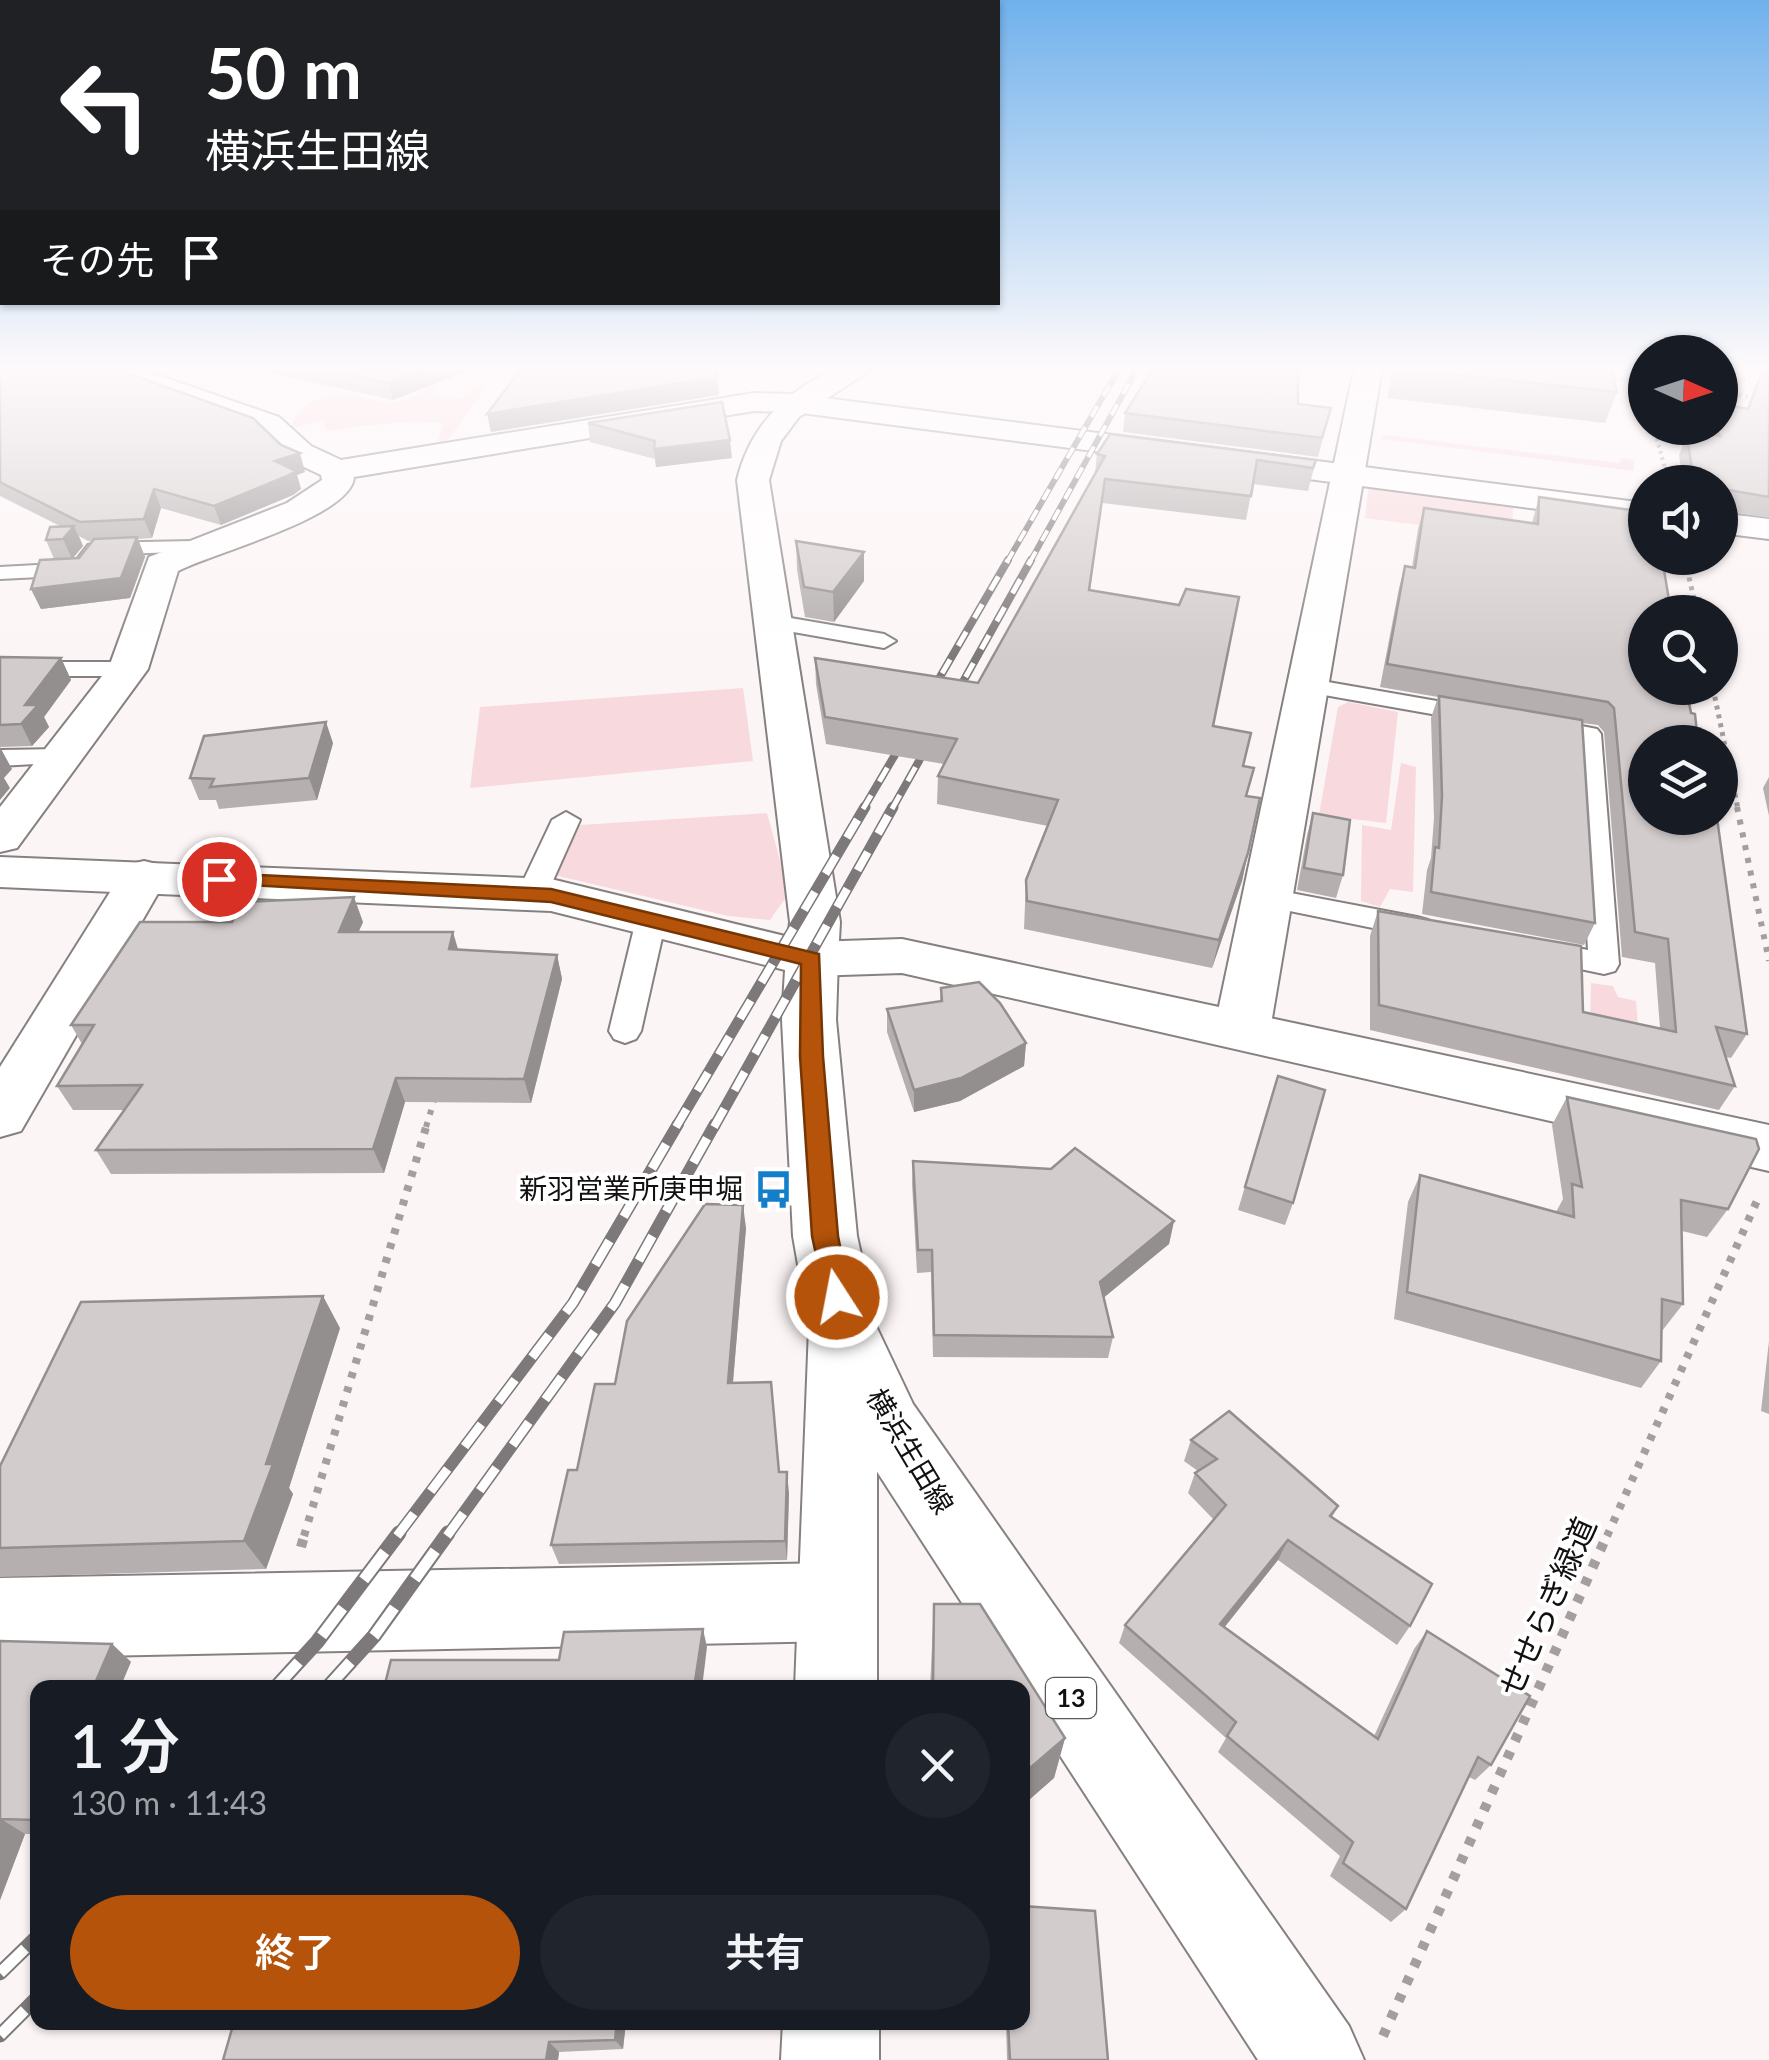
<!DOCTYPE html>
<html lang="ja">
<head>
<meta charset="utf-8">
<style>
  :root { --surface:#171b24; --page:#20242c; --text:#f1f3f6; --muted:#9ea1a6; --accent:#b45309 }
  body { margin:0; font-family:Lato,"Noto Sans JP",sans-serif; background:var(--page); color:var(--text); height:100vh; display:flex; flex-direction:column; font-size:38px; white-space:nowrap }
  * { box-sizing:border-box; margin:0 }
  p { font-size:32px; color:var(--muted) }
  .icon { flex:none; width:55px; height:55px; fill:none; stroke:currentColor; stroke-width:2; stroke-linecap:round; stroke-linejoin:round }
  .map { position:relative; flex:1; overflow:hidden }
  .sheet { position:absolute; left:30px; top:1680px; width:1000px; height:350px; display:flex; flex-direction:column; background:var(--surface); border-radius:20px; box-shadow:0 2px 8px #0004 }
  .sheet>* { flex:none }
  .top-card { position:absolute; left:0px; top:0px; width:1000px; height:305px; box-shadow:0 2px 8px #0004; background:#202124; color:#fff; overflow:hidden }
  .needle { width:65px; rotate:93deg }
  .tools { position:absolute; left:1628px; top:335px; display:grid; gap:20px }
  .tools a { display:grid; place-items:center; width:110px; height:110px; border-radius:50%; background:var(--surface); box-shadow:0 2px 8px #0004; font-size:50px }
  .pin { position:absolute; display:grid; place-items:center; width:85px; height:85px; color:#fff; margin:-42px; border:5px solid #fff; border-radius:50%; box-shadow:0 2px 10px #0007 }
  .me { position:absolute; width:110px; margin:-55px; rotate:349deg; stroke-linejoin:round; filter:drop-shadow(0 0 8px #0008) }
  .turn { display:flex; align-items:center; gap:35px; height:210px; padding:0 40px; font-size:45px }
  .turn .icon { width:130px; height:130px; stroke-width:2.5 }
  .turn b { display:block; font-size:70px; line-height:85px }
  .then { display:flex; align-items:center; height:95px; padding:0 40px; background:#0003; gap:20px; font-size:38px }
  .round { display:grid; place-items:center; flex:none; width:105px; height:105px; border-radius:52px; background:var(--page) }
  .summary { display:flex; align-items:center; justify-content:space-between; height:170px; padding:0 40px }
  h1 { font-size:60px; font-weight:600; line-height:75px }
  .action { display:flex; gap:20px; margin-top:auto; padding:20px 40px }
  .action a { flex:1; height:115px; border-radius:60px; background:var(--accent); color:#fff; font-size:40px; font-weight:600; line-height:115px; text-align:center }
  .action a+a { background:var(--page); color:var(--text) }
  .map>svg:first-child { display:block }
</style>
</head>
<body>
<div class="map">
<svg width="1769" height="2060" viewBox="0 0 1769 2060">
  <rect width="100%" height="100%" fill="#fcf5f6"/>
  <g fill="#f8d9dd">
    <path d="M136 369H236L195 393Z"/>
    <path d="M454 369H462L431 394 461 398 479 383H490L444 445 376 456 368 454 438 442 443 424C415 418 355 427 326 431L323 421 292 428C293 407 327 391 346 393 361 395 378 404 392 403 414 402 437 381 454 369Z"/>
    <path d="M1383 435 1619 463 1622 458 1634 460V471L1381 439Z"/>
    <path d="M1369 484 1513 503 1512 537 1365 518Z"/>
    <path d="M743 688 753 761 470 788 480 707Z"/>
    <path d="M1348 702 1398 712 1386 823 1319 815 1338 707Z"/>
    <path d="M1401 763 1416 767 1413 892 1390 889 1380 907 1361 901 1362 825 1391 830Z"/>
    <path d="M767 813 789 893 770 920 728 916 554 875 580 825Z"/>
    <path d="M1591 983 1613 986 1618 997 1636 1001 1639 1038 1590 1027Z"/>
  </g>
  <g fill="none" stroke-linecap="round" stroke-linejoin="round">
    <defs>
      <g id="service">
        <path d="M192 541 202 547 199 551 101 555 88 574 80 575 0 579V567L74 563 88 545 95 543Z"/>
        <path d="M773 615 884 634 896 641 884 648 765 627 762 622Z"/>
        <path d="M0 662H128L140 669 128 676H0Z"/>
        <path d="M1305 678 1477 708 1489 715 1477 722 1296 690 1293 685 1296 680Z"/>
        <path d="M1540 718 1597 729 1601 734 1619 964 1615 971 1604 974 1528 958 1524 951 1528 944 1539 941 1588 950 1576 740 1531 731 1527 726Z"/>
        <path d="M61 749 70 752 74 757 70 762 0 766V750Z"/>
        <path d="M566 812 580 820 547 894 542 901H522L517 894 552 820Z"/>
        <path d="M1265 888 1417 917 1428 920 1432 927 1428 934 1417 937 1255 904 1250 897 1255 890Z"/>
        <path d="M651 910 662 913 666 920 641 1031 636 1039 625 1043 614 1039 609 1031 636 920 640 913Z"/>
      </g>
      <g id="minor">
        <path d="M100 369H140L279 417 311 446 341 460 754 393 794 394 1645 503V523L794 412 754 411 354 477C352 517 212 553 178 571L148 669 17 848 0 852V807L109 667 149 557 287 503 322 480 321 475 289 460 257 429 104 375Z"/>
        <path d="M1720 513 1769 519V539L1720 533Z"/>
        <path d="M902 939 1769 1125V1171L902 973 812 976 794 971 786 959 794 947 812 942Z"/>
        <path d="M837 1563 865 1574 876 1602 865 1630 837 1641 0 1658V1578Z"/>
      </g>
      <g id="tertiary">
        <path d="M835 369H872L799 417 781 441 769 480 840 922 838 959 830 971 812 976 794 971 786 959 790 922 737 480C750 426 786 391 835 369Z"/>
        <path d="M1354 369H1382L1270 1030 1261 1044 1242 1049 1223 1044 1214 1030Z"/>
        <path d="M144 861 161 865 168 876 21 1131 0 1137V1067L127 865Z"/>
        <path d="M843 1299 867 1307 877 1328V1688H795L809 1328 819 1307Z"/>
        <path d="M783 2022H879V2060H781Z"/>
      </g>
      <path id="primary" d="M0 857 551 879 830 947 838 959 836 1020 857 1236 877 1328 913 1404 1349 2026 1364 2060H1258L1022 1697V1688H1017L863 1450 809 1328 793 1236 782 1020 785 970 551 911 0 887Z"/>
    </defs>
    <use href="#service" stroke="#868081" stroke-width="4"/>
    <use href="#minor" stroke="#868081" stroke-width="4"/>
    <use href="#tertiary" stroke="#868081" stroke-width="4"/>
    <use href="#primary" stroke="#868081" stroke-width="4"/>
    <g stroke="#a49e9f" stroke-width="4" stroke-dasharray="2.5 4" stroke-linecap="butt">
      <path d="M1635 369 1645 426"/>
      <path d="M1607 378 1645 382"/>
      <path d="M1720 391 1769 401"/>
      <path d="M1720 391 1762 369"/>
      <path d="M1660 428 1655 433 1669 482"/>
      <path d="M1685 558 1686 562"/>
    </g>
    <g stroke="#a49e9f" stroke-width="5" stroke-dasharray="4 5" stroke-linecap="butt">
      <path d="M1685 560 1697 612"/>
      <path d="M1713 688 1738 809"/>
    </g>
    <g stroke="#a49e9f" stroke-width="6" stroke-dasharray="5 8" stroke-linecap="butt">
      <path d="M1737 807 1769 961"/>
      <path d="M426 1127 436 1094"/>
    </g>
    <g stroke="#a49e9f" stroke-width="8" stroke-dasharray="6 9" stroke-linecap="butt">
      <path d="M304 1536 427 1124"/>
      <path d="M1607 1536 1760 1194"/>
    </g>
    <g stroke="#a49e9f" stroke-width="10" stroke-dasharray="8 11" stroke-linecap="butt">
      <path d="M301 1547 305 1533"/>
      <path d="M1383 2036 1608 1533"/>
    </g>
    <use href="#service" fill="#fff" fill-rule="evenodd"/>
    <use href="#minor" fill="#fff" fill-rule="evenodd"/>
    <use href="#tertiary" fill="#fff" fill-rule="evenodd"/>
    <use href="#primary" fill="#fff" fill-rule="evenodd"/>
    <defs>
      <g id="rail-far4">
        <path d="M1007 562 1119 369"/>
        <path d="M1030 562 1137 369"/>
      </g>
      <g id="rail-far3">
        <path d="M926 701 1008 560"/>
        <path d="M950 705 1031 560"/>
        <path d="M863 809 909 731"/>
        <path d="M892 809 933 736"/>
      </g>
      <g id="rail-far2">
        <path d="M676 1127 865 807"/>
        <path d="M714 1127 893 807"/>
      </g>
      <g id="rail-far1">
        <path d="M397 1536 573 1303 678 1124"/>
        <path d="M447 1536 615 1303 715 1124"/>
      </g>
      <g id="rail">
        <path d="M275 1688 317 1642 399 1533"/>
        <path d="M327 1688 374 1636 448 1533"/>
        <path d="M0 1973 38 1936"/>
        <path d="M0 2035 38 1997"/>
      </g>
    </defs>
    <use href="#rail-far4" stroke="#7d7879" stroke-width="6"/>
    <use href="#rail-far3" stroke="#7d7879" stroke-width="8"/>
    <use href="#rail-far2" stroke="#7d7879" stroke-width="11"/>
    <use href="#rail-far1" stroke="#7d7879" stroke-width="12"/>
    <use href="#rail" stroke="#7d7879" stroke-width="15"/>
    <use href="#rail-far4" stroke="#fff" stroke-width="4" stroke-dasharray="12" stroke-linecap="butt"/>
    <use href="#rail-far3" stroke="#fff" stroke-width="5" stroke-dasharray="16" stroke-linecap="butt"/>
    <use href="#rail-far2" stroke="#fff" stroke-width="8" stroke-dasharray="21" stroke-linecap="butt"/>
    <use href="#rail-far1" stroke="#fff" stroke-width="9" stroke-dasharray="28" stroke-linecap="butt"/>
    <use href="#rail" stroke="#fff" stroke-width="11" stroke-dasharray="35" stroke-linecap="butt"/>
  </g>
  <g fill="#b5afaf" fill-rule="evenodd">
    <path d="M0 369 305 472 297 475 301 489 293 495 221 525 161 508 152 538 138 539 145 557 130 598 41 609 31 589 54 559 46 540 60 526 0 496ZM79 536 88 541H93L79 558H73L83 546Z"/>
    <path d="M252 369H472L393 400Z"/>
    <path d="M1393 369H1611L1617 392 1605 423 1387 398Z"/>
    <path d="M1762 369H1769V518L1720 510V482H1683L1679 455 1687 436 1691 437 1693 432 1705 433 1704 428H1720L1747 409Z"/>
    <path d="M1298 404 1326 427 1318 457 1123 432 1125 413Z"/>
    <path d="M588 423 732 458 656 467 655 459 590 442Z"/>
    <path d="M1097 454 1316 460 1308 491 1253 484 1246 520 1102 503 1090 590 1213 726 1244 766 1247 796 1248 853 1242 881 1212 968 1024 929 1026 880 1048 826 937 804 938 776 944 764 826 744 816 684 815 658 978 683 1095 474Z"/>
    <path d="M1539 497 1668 595 1698 742 1747 1034 1731 1058 1726 1057 1735 1086 1719 1110 1370 1030V936L1378 911 1583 1012 1660 1028 1655 963 1622 957 1604 732 1598 725 1582 723 1595 923 1584 945 1422 914 1427 870 1431 858 1434 818 1431 718 1438 697 1380 687 1399 588 1405 566 1412 567 1418 529 1424 508 1532 523Z"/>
    <path d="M796 541 864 581 834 622 805 617 797 570Z"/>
    <path d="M0 657 61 658 71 680 44 717 49 727 32 746 0 747Z"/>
    <path d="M333 743 317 800 219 809 216 800H199L190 778Z"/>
    <path d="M1769 777V816L1763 788Z"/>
    <path d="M1313 813 1343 875 1336 898 1297 890 1307 835Z"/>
    <path d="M363 922 358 932 458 949 557 955 562 979 531 1103 405 1102 384 1173 111 1174 96 1150 124 1110H73L57 1086 82 1044 71 1025Z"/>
    <path d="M941 988 1026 1043 1024 1066 960 1101 914 1112 887 1032V1009L940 1001Z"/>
    <path d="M1278 1076 1293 1203 1285 1225 1238 1210Z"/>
    <path d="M1567 1097 1728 1209 1707 1237 1682 1231 1683 1304 1662 1331 1661 1361 1641 1388 1394 1319 1408 1202 1420 1175 1556 1212 1563 1199 1552 1125Z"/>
    <path d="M913 1161 1174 1221 1169 1244 1104 1297 1113 1337 1108 1358 933 1357 931 1272 917 1273 912 1184Z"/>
    <path d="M746 1228 733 1383 789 1493 787 1560 559 1564 551 1545 577 1470 615 1384Z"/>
    <path d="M340 1328 289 1488 293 1494 266 1569 0 1577V1466Z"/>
    <path d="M1769 1341V1414L1761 1411Z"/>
    <path d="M1191 1440 1338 1506 1332 1517 1410 1626 1397 1645 1278 1560 1224 1627 1374 1736 1414 1649 1427 1631 1491 1765 1475 1780 1469 1777 1406 1909 1391 1922 1330 1876 1340 1856 1218 1752 1226 1738 1119 1643 1125 1625 1214 1520 1188 1493 1195 1473 1198 1471 1184 1461Z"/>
    <path d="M934 1604H980L1065 1738 1054 1778 1022 1806V1688H930Z"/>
    <path d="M0 1641 112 1644 131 1662 38 1688V1834H25L0 1900Z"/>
    <path d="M626 2022 623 2049 559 2052 558 2060H223Z"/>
    <path d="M1006 2022H1022L1108 2060H1007Z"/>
  </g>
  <g fill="#948f8f">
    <path d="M426 369H472L393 400 388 383Z"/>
    <path d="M717 377 719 395 491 432 487 414Z"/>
    <path d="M730 440 732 458 656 467 654 449Z"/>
    <path d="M300 453 305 472 297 475 301 489 293 495 221 525 214 506 275 461Z"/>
    <path d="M154 489 161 508 152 538 144 519Z"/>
    <path d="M1729 490 1720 510V505L1725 494Z"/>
    <path d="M74 526 83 546 72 559 63 539Z"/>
    <path d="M137 537 145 557 130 598 41 609 31 589Z"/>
    <path d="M864 552V581L834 622 833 592Z"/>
    <path d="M61 658 71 680 44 717 49 727 32 746 21 724 25 705Z"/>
    <path d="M326 722 333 743 317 800 309 778Z"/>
    <path d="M0 747 12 769 4 778 10 788 0 800Z"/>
    <path d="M1248 853 1242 881 1212 968 1219 940Z"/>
    <path d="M354 897 363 922 348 956 339 932Z"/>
    <path d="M453 932 460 956 449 949Z"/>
    <path d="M557 955 562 979 531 1103 524 1079Z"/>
    <path d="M1026 1043 1024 1066 960 1101 914 1112V1090Z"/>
    <path d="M396 1078 405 1102 384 1173 373 1149Z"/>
    <path d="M743 1205 746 1228 731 1404 728 1383Z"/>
    <path d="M1174 1221 1169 1244 1096 1304 1100 1282Z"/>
    <path d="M323 1296 340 1328 289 1488 293 1494 266 1569 244 1541 266 1464Z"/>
    <path d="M787 1472 789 1493 787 1560 785 1541Z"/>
    <path d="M1288 1540 1278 1560 1212 1643 1220 1624Z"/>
    <path d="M703 1629 707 1647 702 1688H694Z"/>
    <path d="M112 1644 131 1662 120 1688H93Z"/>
    <path d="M1065 1738 1054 1778 1022 1806V1775Z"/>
    <path d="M1 1819 25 1834 0 1900V1822Z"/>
    <path d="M617 2022H626L623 2049 615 2040Z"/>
    <path d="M549 2042 559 2052 558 2060H546Z"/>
  </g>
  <g fill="#d3cccc" stroke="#948f8f" stroke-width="2.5">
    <path d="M0 369H116L253 418 281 445 300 453 275 461 296 471 287 476 214 506 154 489 144 519 80 522 0 482Z"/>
    <path d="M322 369H426L388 383Z"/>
    <path d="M521 369H715L717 377 487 414Z"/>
    <path d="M1153 369H1298V404L1331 408 1322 438 1125 413Z"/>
    <path d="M1403 369H1611L1617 392Z"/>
    <path d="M1763 369H1769V497L1729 490 1725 494H1720V482H1694L1687 436 1693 437V432L1720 436 1717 428H1720V404L1748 409Z"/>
    <path d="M722 402 730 440 654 449 655 441 588 423Z"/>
    <path d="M1110 434 1316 460 1313 468 1257 460 1251 496 1105 479 1089 590 1179 605 1186 589 1239 597 1213 726 1251 733 1243 766 1254 768 1246 796 1260 798 1248 853 1219 940 1027 901 1026 880 1058 800 938 776 957 739 825 717 815 658 978 683 1105 456 1097 454Z"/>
    <path d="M1539 497 1645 512V558H1662L1671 612H1645V688H1686L1691 713 1695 714 1698 742H1645V818H1717L1747 1034 1716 1027 1735 1086 1379 1005 1378 911 1581 946 1583 1012 1676 1032 1668 939 1635 932 1614 708 1608 702 1387 664 1405 566 1415 568 1424 508 1538 524Z"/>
    <path d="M74 526 63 539 46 540 50 527Z"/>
    <path d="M137 537 121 578 31 589 40 560 79 558 94 539Z"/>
    <path d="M796 541 864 552 833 592 804 587Z"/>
    <path d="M0 657 61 658 25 705H38L21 724 0 725Z"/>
    <path d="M1439 696 1582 720 1595 923 1431 892 1435 847 1439 848 1442 796Z"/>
    <path d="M326 722 309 778 210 787 214 779 190 778 204 736Z"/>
    <path d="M1313 813 1350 820 1343 875 1304 868Z"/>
    <path d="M354 897 339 932H453L449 949 557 955 524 1079 396 1078 373 1149 96 1150 142 1085 57 1086 94 1025H71L140 922H232L243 902Z"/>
    <path d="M979 982 1000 1003 1026 1043 961 1078 914 1090 887 1009 942 1001 941 988Z"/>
    <path d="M1278 1076 1325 1090 1293 1203 1245 1187Z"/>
    <path d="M1567 1097 1756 1139 1759 1149 1728 1209 1681 1200 1683 1304 1662 1299 1661 1361 1407 1292 1420 1175 1574 1217 1572 1184 1582 1187Z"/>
    <path d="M1075 1148 1174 1221 1100 1282 1113 1337 934 1335 932 1250H918L913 1161 1051 1169Z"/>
    <path d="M705 1204 743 1205 728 1383 771 1382 779 1472H787L785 1541 551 1545 568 1470H577L595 1384H615L627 1321Z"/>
    <path d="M323 1296 266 1464H273L244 1541 0 1548V1466L81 1302Z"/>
    <path d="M1229 1411 1338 1506 1330 1516 1432 1584 1410 1626 1288 1540 1220 1624 1378 1739 1427 1631 1530 1696 1491 1765 1478 1757 1406 1909 1343 1863 1353 1842 1227 1736 1236 1722 1125 1625 1226 1505 1195 1473 1217 1459 1191 1440Z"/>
    <path d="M934 1604H980L1065 1738 1022 1775V1688H933Z"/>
    <path d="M703 1629 694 1688H384L391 1660H559L564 1632Z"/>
    <path d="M0 1641 112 1644 93 1688H38V1816L36 1820 1 1819 0 1822Z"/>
    <path d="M1022 1906 1095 1911 1108 2060H1010L1008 2022H1022Z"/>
    <path d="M234 2022H617L615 2040 549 2042 546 2060H223Z"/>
  </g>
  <linearGradient id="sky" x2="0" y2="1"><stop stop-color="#70b1ec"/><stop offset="0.56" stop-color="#fefafb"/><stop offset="1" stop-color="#fefafb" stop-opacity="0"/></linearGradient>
  <rect width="1769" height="657" fill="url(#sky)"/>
  <path fill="#b45309" stroke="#753606" stroke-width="2.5" d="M219 873 551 889 819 954 823 1056 838 1236 850 1297 846 1305 837 1309 827 1305 812 1236 800 1056 801 964 551 902 212 883 209 879Z"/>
  <defs>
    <symbol id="bus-bare" viewBox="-9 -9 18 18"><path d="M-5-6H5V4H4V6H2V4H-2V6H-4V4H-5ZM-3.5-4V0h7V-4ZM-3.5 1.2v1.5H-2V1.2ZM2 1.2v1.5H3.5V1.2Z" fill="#137ec9" stroke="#fff" stroke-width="2.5" paint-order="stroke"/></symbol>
  </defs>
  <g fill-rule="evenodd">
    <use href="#bus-bare" x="746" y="1162" width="55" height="55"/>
  </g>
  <g text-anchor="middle" stroke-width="8" stroke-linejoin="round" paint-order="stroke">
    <rect fill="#fff" stroke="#5a5858" stroke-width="2.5" x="1046" y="1678" width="50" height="40" rx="8"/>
    <g font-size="25" font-weight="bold" fill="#131011">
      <text x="1071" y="1707">13</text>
    </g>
    <g font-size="28" fill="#131011" stroke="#fff" text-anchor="end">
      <text x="743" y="1199">新羽営業所庚申堀</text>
    </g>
    <g font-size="28" fill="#131011" stroke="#fff">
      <text transform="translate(910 1451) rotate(59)" y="10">横浜生田線</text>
    </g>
    <g font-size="32" fill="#131011" stroke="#fff">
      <text transform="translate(1548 1607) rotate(-66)" y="11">せせらぎ緑道</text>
    </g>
  </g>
</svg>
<div class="tools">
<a><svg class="needle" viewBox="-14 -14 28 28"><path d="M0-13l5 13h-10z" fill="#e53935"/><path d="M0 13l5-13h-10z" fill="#9ea1a6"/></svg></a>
<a><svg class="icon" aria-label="sound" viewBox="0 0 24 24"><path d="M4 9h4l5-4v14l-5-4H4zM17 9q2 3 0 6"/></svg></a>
<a><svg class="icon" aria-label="search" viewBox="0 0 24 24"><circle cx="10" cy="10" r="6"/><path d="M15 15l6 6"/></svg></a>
<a><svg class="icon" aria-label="layers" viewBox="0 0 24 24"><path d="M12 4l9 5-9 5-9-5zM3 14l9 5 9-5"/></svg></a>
</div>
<div class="pin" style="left:219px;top:879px;background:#d93025"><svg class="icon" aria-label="arrive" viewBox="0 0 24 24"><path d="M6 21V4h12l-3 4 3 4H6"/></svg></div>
<svg class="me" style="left:837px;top:1297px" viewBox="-20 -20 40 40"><circle r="17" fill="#b45309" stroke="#fff" stroke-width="3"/><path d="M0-11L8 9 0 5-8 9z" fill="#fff"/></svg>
<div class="top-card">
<div class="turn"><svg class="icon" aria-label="left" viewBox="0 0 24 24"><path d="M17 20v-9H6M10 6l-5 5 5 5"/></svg><div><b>50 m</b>横浜生田線</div></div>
<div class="then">その先<svg class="icon" aria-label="arrive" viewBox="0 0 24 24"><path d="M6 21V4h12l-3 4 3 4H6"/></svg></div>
</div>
<section class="sheet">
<div class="summary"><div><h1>1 分</h1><p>130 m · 11:43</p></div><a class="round"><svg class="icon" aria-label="close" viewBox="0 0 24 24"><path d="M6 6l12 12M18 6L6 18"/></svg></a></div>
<div class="action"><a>終了</a><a>共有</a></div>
</section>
</div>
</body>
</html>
